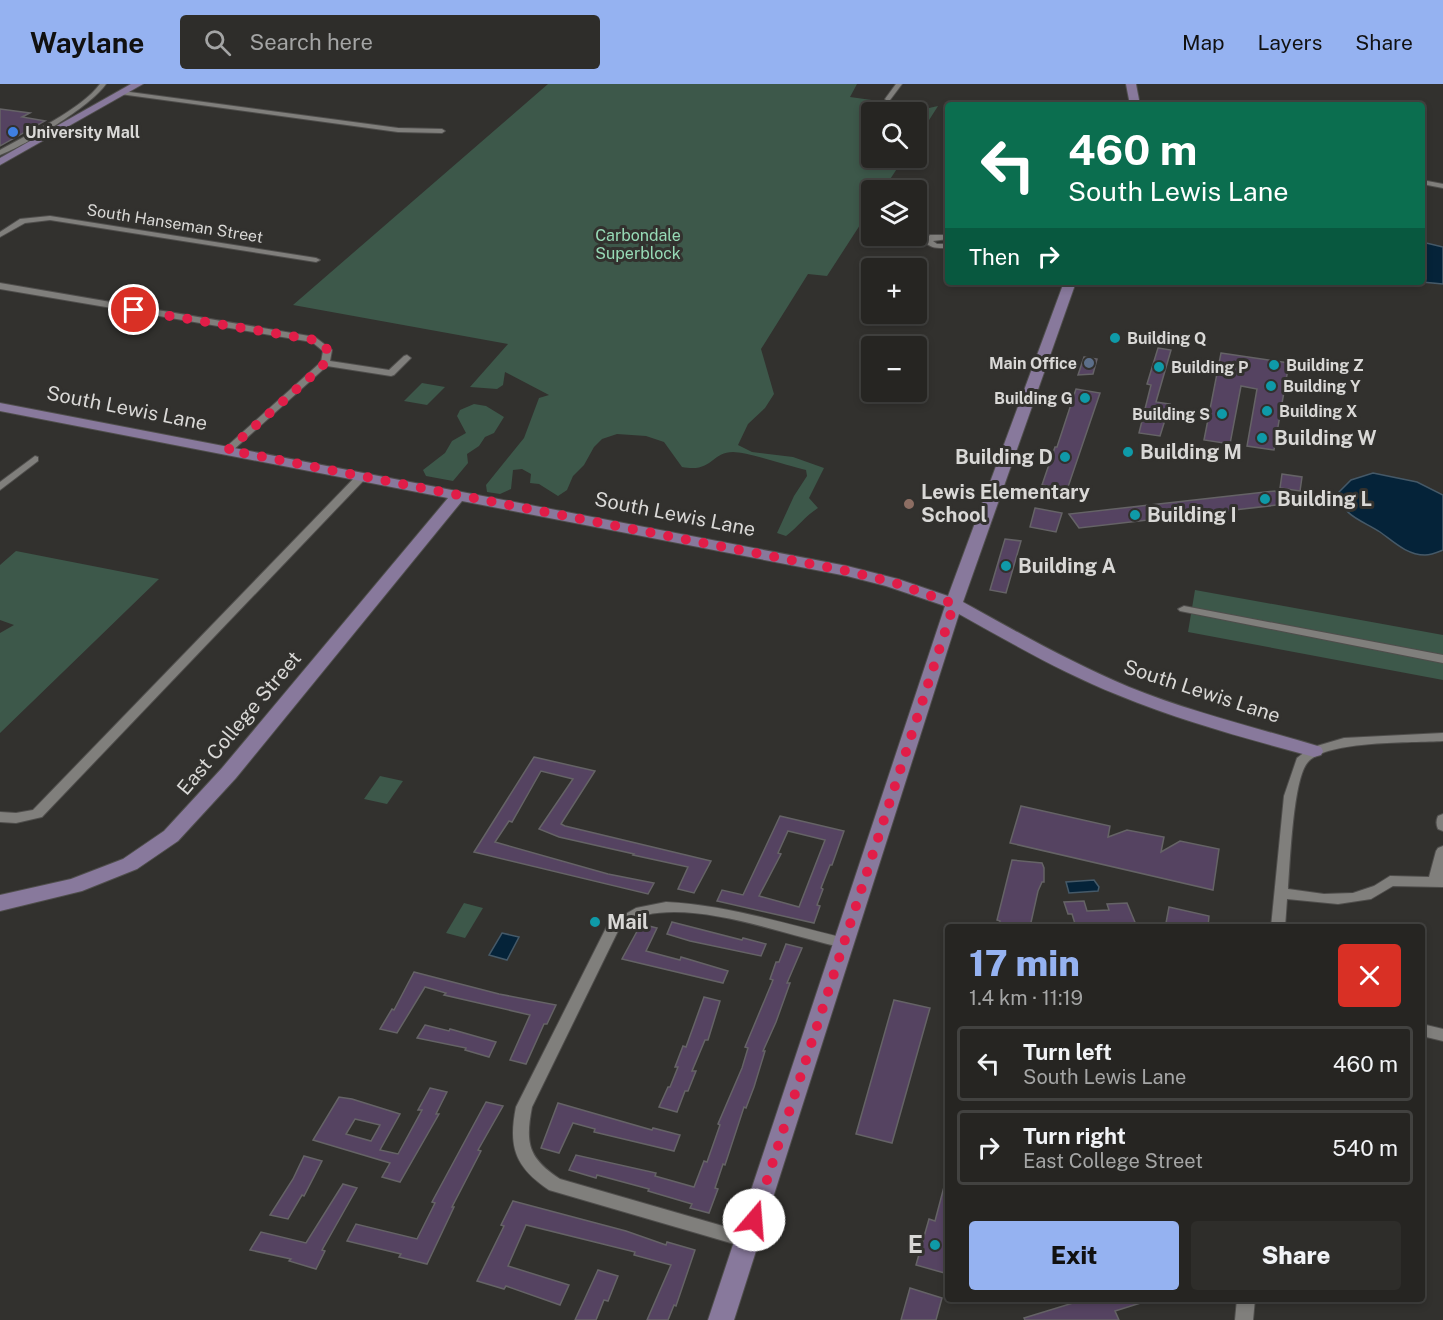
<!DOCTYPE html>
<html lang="en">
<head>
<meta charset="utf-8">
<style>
  :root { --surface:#262522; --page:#2e2d2a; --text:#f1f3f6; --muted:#a4a5a5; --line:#424240; --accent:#95b2f1 }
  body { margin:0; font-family:"Public Sans",sans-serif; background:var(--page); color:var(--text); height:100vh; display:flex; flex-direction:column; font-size:22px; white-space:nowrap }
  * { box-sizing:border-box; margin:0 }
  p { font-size:20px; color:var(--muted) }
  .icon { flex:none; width:33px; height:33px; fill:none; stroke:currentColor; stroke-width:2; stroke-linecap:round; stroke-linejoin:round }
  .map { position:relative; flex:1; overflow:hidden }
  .panel { position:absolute; left:945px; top:840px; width:480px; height:378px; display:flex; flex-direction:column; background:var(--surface); border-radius:6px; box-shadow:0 3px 9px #0003,0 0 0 2px var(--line) }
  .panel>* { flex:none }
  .banner { position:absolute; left:945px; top:18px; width:480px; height:183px; border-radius:6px; box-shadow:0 3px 9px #0003,0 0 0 2px var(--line); background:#0b6e4f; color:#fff; overflow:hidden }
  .tools { position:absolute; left:861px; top:18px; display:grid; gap:12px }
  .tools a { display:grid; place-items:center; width:66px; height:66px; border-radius:6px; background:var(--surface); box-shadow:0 3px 9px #0003,0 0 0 2px var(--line); font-size:30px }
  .pin { position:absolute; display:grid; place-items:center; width:51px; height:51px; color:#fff; margin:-26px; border:3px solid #fff; border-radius:50%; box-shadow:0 2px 6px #0007 }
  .me { position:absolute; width:66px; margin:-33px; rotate:18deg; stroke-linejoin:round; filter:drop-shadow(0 0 4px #0008) }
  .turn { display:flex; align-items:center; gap:21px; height:126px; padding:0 24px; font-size:27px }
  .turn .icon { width:78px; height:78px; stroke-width:2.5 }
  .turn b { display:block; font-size:42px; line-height:51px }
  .then { display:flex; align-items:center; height:57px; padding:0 24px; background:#0003; gap:12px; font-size:22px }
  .round { display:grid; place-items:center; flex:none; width:63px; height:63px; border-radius:6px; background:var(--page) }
  .overview { display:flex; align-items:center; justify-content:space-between; height:102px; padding:0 24px }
  h1 { font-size:36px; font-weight:800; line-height:45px; color:var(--accent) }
  .action { display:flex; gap:12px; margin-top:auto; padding:12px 24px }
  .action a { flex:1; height:69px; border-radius:6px; background:var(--accent); color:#111; font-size:24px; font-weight:800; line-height:69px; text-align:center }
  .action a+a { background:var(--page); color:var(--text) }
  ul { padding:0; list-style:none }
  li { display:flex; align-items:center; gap:18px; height:75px; margin:0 12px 9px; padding:0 12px; border:3px solid var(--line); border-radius:6px }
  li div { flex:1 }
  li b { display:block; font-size:22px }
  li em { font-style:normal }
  header { display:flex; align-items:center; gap:36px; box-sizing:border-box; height:84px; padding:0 30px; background:var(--accent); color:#111 }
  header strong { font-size:28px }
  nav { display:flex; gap:33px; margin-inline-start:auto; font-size:21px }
  .search { width:420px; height:54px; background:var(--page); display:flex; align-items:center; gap:15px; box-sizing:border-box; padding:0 21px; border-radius:6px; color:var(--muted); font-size:22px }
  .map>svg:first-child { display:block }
</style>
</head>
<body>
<header>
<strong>Waylane</strong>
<div class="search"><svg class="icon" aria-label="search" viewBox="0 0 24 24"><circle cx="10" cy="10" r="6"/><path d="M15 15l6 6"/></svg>Search here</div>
<nav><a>Map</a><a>Layers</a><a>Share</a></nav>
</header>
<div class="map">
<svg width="1443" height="1236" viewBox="0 0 1443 1236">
  <rect width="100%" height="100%" fill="#32312e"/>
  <g fill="#3d584a">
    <path d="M548 0H857L850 13 929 24 938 22 917 55 916 28H872V74H904L883 106H872L871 124 827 192 808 190 761 265 774 310 765 324 748 340 738 361 752 368 793 373 824 384 809 414 818 424C805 432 798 443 786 452L777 449 794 412 807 392 806 386C789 382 747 368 733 368 711 368 713 389 682 383L664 358 646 352 617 350 602 355 594 363 584 381 573 392 567 406 558 412 539 400 530 399 531 390 522 385 513 386 511 405 500 410 487 408 486 401 524 354 539 314 549 311 505 288 503 301 497 305 470 303 508 260 293 221Z"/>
    <path d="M422 299 445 303 427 321 404 317Z"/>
    <path d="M474 320 486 322 504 333 494 349 485 353 479 362 467 370 468 379 453 397 426 392 423 386 445 369 452 357 466 349 457 332 460 326Z"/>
    <path d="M16 467 159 495 0 649V549L14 541 0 536V481Z"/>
    <path d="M1195 506 1443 551V596L1188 548Z"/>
    <path d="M380 692 403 697 387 720 364 715Z"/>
    <path d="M464 819 483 824 465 854 446 849Z"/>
  </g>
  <g fill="#052339" stroke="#455968" stroke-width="1.5">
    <path d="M1422 158 1443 163V200L1422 198Z"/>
    <path d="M1373 389 1417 398 1443 411V466C1438 468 1431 471 1425 471 1407 471 1394 458 1380 448 1364 437 1340 432 1339 408L1351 396Z"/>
    <path d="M1094 796 1099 803 1098 807 1069 809 1066 798Z"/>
    <path d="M502 849 519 853 507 876 489 871Z"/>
  </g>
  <g fill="#554361" stroke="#656366" stroke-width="1.5" fill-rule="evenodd">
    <path d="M0 25 30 29 22 33 45 37 0 62Z"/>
    <path d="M1158 264 1171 266 1156 318 1170 320 1160 352 1139 349 1151 301 1147 300Z"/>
    <path d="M1221 269 1289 279 1274 366 1247 362 1257 305 1241 302 1230 360 1204 356Z"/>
    <path d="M1084 273 1097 275 1093 290 1078 291Z"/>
    <path d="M1076 305 1100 309 1067 406 1042 401 1055 363H1057Z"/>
    <path d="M1282 390 1302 393 1300 407 1280 404Z"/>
    <path d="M1275 407 1286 420 1079 444 1069 430Z"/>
    <path d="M1035 424 1062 429 1056 448 1030 443Z"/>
    <path d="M1005 455 1021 457 1006 509 990 506Z"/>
    <path d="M534 673 595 687 561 740 565 742 711 777 694 809 678 805 688 783 633 771 634 770 559 753 539 745 573 695 541 687 512 738 509 737 495 758 608 790 654 799 648 810 474 768Z"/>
    <path d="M1021 722 1110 742 1108 753 1127 746 1164 753 1161 768 1180 757 1219 765 1213 806 1010 759Z"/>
    <path d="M780 732 844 747 832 781H830L821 804 823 805 817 821 820 822 814 839 717 817 722 806 743 811ZM788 747 825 756 799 823 759 812 781 770 778 769Z"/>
    <path d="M1012 776 1042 779 1044 784V798H1042L1038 807 1030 843H1004L999 842 1000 837 997 836Z"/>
    <path d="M1084 817 1087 827 1109 826 1107 820 1127 819 1137 843H1076L1072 830H1068L1064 818Z"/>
    <path d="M1169 823 1209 832 1208 843H1170L1166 839Z"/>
    <path d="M672 838 742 856 743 854 766 860 761 872 690 857 667 850Z"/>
    <path d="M641 840 657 844 646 867 680 876 681 873 728 887 723 899 622 875Z"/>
    <path d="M786 860 802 864 787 899H790L776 938 763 967H765L754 1003 746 1024 744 1023 725 1081 723 1080 715 1104 718 1105 709 1129 690 1124 692 1120 648 1107 649 1105 597 1091 596 1094 569 1086 576 1071 656 1089 655 1092 694 1103 704 1077 707 1078 720 1041 718 1040 742 984 748 964 745 963 773 896 770 895 776 878H779Z"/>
    <path d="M414 888 499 910 556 921 547 940H544L526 980 510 976 530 931 444 911 446 909 425 903 397 949 380 945 392 925 394 926Z"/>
    <path d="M704 913 720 917 708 956H705L692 987H696L688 1007H685L677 1028 659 1023 668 1003H670L678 983H675L683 962 686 963Z"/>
    <path d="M894 916 930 924 892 1059 856 1050Z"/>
    <path d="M425 941 449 947 450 945 496 958 489 973 465 966 466 964 417 954Z"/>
    <path d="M430 1004 447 1008 436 1030H439L400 1098 382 1093 390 1079 313 1056 339 1013 352 1015 400 1030 380 1066 398 1070 422 1026H418ZM355 1035 380 1041 371 1057 346 1050Z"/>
    <path d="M486 1018 503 1022 478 1066 481 1067 452 1123H454L427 1180 399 1173 401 1170 347 1157 356 1140 417 1155 435 1119 432 1118Z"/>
    <path d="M558 1019 652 1046 653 1044 680 1051 674 1067 594 1048 595 1045 573 1039 559 1069 541 1064Z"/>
    <path d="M304 1072 322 1077 304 1112 302 1111 288 1135 270 1131 293 1095Z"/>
    <path d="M945 1099H948V1190L916 1181 929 1135 935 1137Z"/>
    <path d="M343 1100 357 1104 322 1166 325 1167 316 1185 289 1177 291 1175 250 1166 261 1148 306 1159Z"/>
    <path d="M513 1117 626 1147 666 1161 667 1158 695 1166 676 1222 674 1221 668 1236H647L671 1181 634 1171 635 1168 526 1141 508 1182 569 1201 560 1221 506 1202 504 1205 477 1197 504 1142 501 1141Z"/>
    <path d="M598 1186 618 1192 608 1217 604 1216 596 1236H575Z"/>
    <path d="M910 1204 942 1214 936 1236H901Z"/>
    <path d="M1086 1215 1147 1217 1115 1227 1119 1236H1025L1024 1234Z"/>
  </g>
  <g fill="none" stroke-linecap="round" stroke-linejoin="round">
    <defs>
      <g id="street">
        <path d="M100 0H106C90 23 26 61 0 71V66C28 50 81 26 100 0Z"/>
        <path d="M896 0H902L890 16H886L885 15Z"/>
        <path d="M122 7 398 44 442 45 445 47 442 49 398 48 120 10 119 9Z"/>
        <path d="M1422 96 1443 100V104L1422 100Z"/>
        <path d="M50 132 316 174 320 176 316 178 50 136 25 139 0 153V148L20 135Z"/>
        <path d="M930 151H948V155L933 157 937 160H948V164C938 164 931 165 924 157Z"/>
        <path d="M0 199 315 253 332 266 330 277 389 286 404 272 407 271 411 274 394 291 391 292 327 282 231 368 228 369 223 366 225 364 321 278 323 267 312 258 0 205Z"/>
        <path d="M35 372 38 373V377L0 406V398Z"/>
        <path d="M362 389 367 392 366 394 42 733 16 739 0 738V728L16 729 33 726 358 390Z"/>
        <path d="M1184 522 1443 571V579L1180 527 1178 525Z"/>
        <path d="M1443 649V657C1413 659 1328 656 1308 678 1293 694 1290 780 1288 805L1324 810 1353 809 1374 802 1390 792 1429 793 1436 767 1438 764 1443 762V803L1393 802 1371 815 1338 820 1287 815 1285 843H1271L1284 712 1297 674 1310 664 1344 654Z"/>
        <path d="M1443 730V747L1438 745C1436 741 1436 736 1438 732Z"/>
        <path d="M666 818C727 821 785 840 844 854L849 855 851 859 849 863 844 864C788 852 702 818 646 831 636 833 626 841 618 847L532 1023C525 1059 528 1074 560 1095L754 1151 756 1156 754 1161 748 1164 549 1106C515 1083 508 1063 516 1023L608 840 636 824Z"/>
        <path d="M1422 940 1443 945V957L1422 952Z"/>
        <path d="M1237 1215H1255L1253 1236H1235Z"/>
      </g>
      <g id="secondary">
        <path d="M131 0H143L0 81V74Z"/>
        <path d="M1126 0H1136L1140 21H1130Z"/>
        <path d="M1064 198H1076L963 518C1017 548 1072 579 1129 603 1191 628 1257 644 1321 663L1323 667 1321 671 1314 673C1248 655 1181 637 1118 611 1063 589 1011 559 959 530L734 1236H708L945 522 886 502 847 492 462 417 236 694 178 757 137 785 82 807 0 827V811L71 795 123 775 164 747 222 684 448 414 0 327V319L847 482 898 495 948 512Z"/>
      </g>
    </defs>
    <use href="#street" stroke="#4f4e4c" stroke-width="2"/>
    <use href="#secondary" stroke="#4f4e4c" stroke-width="2"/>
    <use href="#street" fill="#807f7c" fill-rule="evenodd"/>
    <use href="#secondary" fill="#88799c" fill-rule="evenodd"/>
  </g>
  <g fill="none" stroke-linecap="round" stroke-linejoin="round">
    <path stroke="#e11d48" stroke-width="10" stroke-dasharray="0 18" d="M134 226 315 256 328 266 325 279 316 288 228 366 847 487 892 498 954 520 754 1136"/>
  </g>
  <circle fill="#3f7fe0" stroke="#32312e" stroke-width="2" cx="13" cy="48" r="6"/>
  <g fill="#0f9aa8" stroke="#32312e" stroke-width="2">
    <circle cx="1115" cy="254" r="6"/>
    <circle cx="1274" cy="281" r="6"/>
    <circle cx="1159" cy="283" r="6"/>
    <circle cx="1271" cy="302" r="6"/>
    <circle cx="1085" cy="314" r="6"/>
    <circle cx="1267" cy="327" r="6"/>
    <circle cx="1222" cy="330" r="6"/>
    <circle cx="1262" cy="354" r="6"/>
    <circle cx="1128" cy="368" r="6"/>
    <circle cx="1065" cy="373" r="6"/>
    <circle cx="1265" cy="415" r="6"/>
    <circle cx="1135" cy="431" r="6"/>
    <circle cx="1006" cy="482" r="6"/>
    <circle cx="595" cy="838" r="6"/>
    <circle cx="935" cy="1161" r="6"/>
  </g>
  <circle fill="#5c6f8a" stroke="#32312e" stroke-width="2" cx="1089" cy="279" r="6"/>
  <circle fill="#8d6e63" stroke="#32312e" stroke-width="2" cx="909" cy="420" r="6"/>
  <g text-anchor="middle" stroke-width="6" stroke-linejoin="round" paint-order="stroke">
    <g font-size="16" font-weight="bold" fill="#d9d8d6" stroke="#32312e" text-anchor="start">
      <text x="25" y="54">University Mall</text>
      <text x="1127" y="260">Building Q</text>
      <text x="1077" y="285" text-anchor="end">Main Office</text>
      <text x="1286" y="287">Building Z</text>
      <text x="1171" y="289">Building P</text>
      <text x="1283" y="308">Building Y</text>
      <text x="1073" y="320" text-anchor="end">Building G</text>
      <text x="1279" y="333">Building X</text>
      <text x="1210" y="336" text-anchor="end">Building S</text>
    </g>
    <g font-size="16" fill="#d9d8d6" stroke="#32312e">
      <text transform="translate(175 139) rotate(9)" y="6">South Hanseman Street</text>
    </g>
    <g font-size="16" fill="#97dab6" stroke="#32312e">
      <text x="638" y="157">Carbondale<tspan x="638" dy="18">Superblock</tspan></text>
    </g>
    <g font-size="20" fill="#d9d8d6" stroke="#32312e">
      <text transform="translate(127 324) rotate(11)" y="7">South Lewis Lane</text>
      <text transform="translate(675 430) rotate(11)" y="7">South Lewis Lane</text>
      <text transform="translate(1202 607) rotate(18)" y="7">South Lewis Lane</text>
      <text transform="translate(239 639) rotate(-50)" y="7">East College Street</text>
    </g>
    <g font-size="20" font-weight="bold" fill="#d9d8d6" stroke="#32312e" text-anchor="start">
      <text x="1274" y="361">Building W</text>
      <text x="1140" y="375">Building M</text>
      <text x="1053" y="380" text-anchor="end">Building D</text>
      <text x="921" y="415">Lewis Elementary<tspan x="921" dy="23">School</tspan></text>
      <text x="1277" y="422">Building L</text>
      <text x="1147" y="438">Building I</text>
      <text x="1018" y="489">Building A</text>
      <text x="607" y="845">Mail</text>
    </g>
    <g font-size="24" font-weight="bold" fill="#d9d8d6" stroke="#32312e" text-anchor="end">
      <text x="923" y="1169">E</text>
    </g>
  </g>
</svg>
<div class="tools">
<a><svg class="icon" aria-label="search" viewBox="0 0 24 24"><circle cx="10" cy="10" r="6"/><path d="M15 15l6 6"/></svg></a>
<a><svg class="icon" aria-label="layers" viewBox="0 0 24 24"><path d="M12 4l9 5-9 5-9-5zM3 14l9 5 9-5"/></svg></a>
<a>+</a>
<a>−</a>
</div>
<div class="pin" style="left:134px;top:226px;background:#d93025"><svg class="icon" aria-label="arrive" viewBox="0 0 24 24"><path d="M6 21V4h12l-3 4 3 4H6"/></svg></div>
<svg class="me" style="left:754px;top:1136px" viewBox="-20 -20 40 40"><circle r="19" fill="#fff"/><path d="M0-13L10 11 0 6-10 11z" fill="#e11d48"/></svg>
<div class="banner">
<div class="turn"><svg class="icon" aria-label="left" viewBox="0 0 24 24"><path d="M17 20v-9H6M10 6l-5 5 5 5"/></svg><div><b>460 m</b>South Lewis Lane</div></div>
<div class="then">Then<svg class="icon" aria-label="right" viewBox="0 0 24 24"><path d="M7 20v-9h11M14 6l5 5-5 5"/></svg></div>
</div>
<section class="panel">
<div class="overview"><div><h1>17 min</h1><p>1.4 km · 11:19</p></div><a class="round" style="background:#d93025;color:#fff"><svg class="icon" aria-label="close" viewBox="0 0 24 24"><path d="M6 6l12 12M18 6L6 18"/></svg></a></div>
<ul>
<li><svg class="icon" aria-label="left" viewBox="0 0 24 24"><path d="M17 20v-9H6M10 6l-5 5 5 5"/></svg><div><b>Turn left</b><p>South Lewis Lane</p></div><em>460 m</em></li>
<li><svg class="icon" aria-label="right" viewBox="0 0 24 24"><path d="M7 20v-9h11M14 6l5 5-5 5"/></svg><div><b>Turn right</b><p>East College Street</p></div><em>540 m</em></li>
</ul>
<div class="action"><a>Exit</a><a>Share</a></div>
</section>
</div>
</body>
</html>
